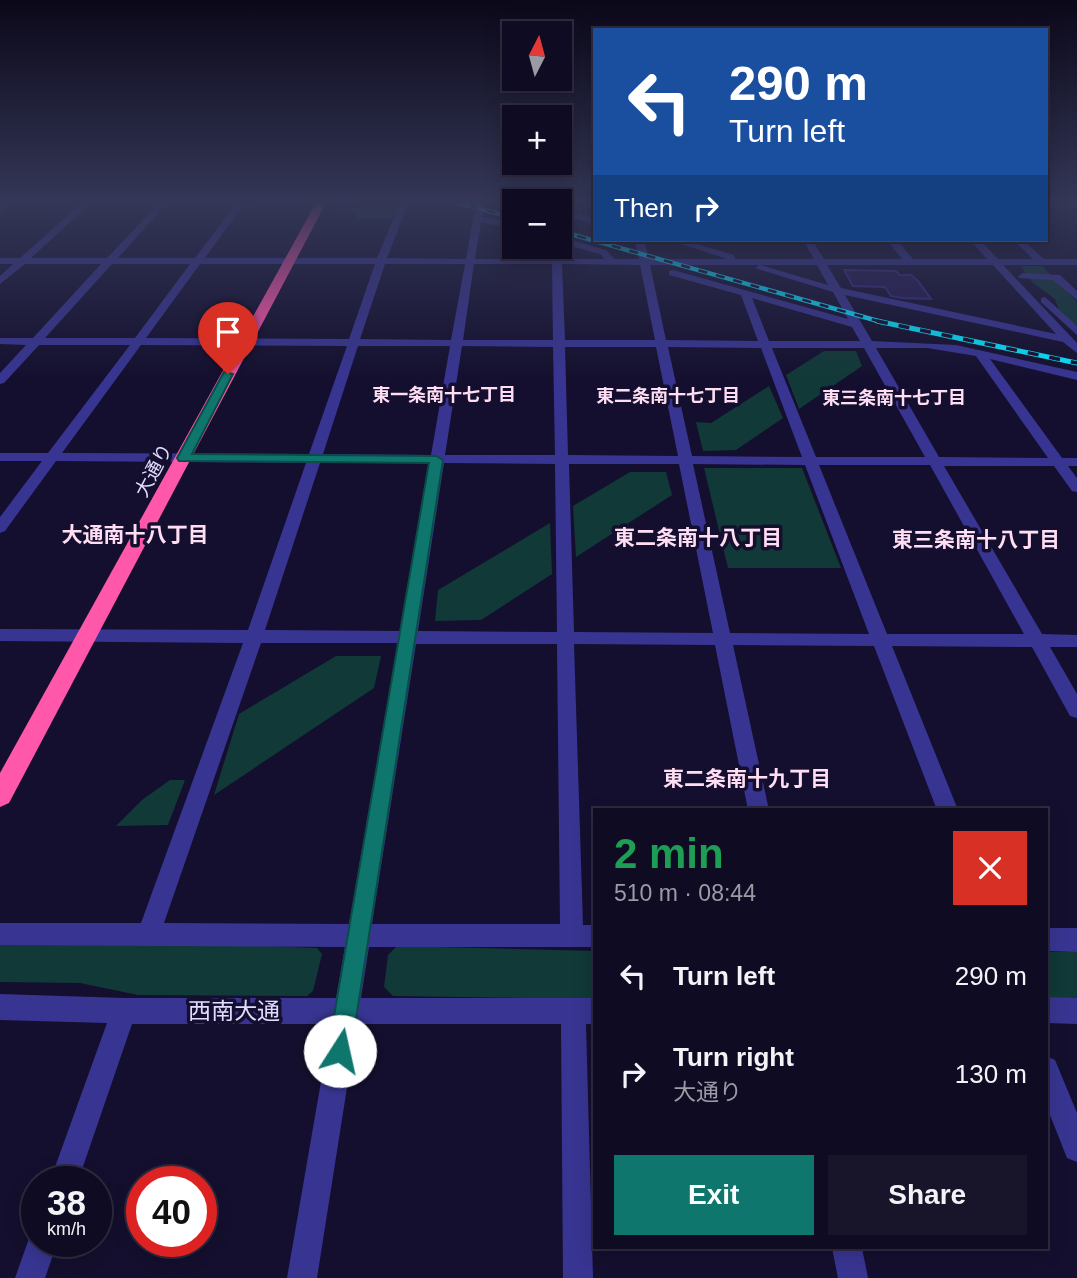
<!DOCTYPE html>
<html lang="en">
<head>
<meta charset="utf-8">
<style>
  :root { --surface:#0f0b22; --page:#18142a; --text:#f1f3f6; --muted:#9b9ba5; --line:#2f2b40; --accent:#0f766e }
  body { margin:0; font-family:Arial,"Noto Sans JP",sans-serif; background:var(--page); color:var(--text); height:100vh; display:flex; flex-direction:column; font-size:26px; white-space:nowrap }
  * { box-sizing:border-box; margin:0 }
  p { font-size:23px; color:var(--muted) }
  .icon { flex:none; width:38px; height:38px; fill:none; stroke:currentColor; stroke-width:2; stroke-linecap:round; stroke-linejoin:round }
  .map { position:relative; flex:1; overflow:hidden }
  .details { position:absolute; left:593px; top:808px; width:455px; height:441px; display:flex; flex-direction:column; background:var(--surface); border-radius:0px; box-shadow:0 4px 18px #0003,0 0 0 2px var(--line) }
  .details>* { flex:none }
  .top-card { position:absolute; left:593px; top:28px; width:455px; height:214px; border-radius:0px; box-shadow:0 4px 18px #0003,0 0 0 2px var(--line); background:#1a4fa0; color:#fff; overflow:hidden }
  .needle { width:46px; rotate:6deg }
  .fabs { position:absolute; left:502px; top:21px; display:grid; gap:14px }
  .fabs a { display:grid; place-items:center; width:70px; height:70px; border-radius:0px; background:var(--surface); box-shadow:0 4px 18px #0003,0 0 0 2px var(--line); font-size:35px }
  .speed { position:absolute; left:21px; top:1166px; display:flex; gap:14px; font-size:35px; font-weight:700; text-align:center }
  .speed>* { display:grid; place-content:center; width:91px; height:91px; border-radius:50%; background:var(--surface); box-shadow:0 4px 18px #0003,0 0 0 2px var(--line); line-height:1 }
  .speed small { font-size:18px; font-weight:400 }
  .speed .limit { border:10px solid #d22; background:#fff; color:#111 }
  .pin { position:absolute; display:grid; place-items:center; width:60px; height:60px; color:#fff; margin:-72px -30px; border-radius:50% 50% 50% 0; rotate:-45deg; box-shadow:0 0 7px #0007 }
  .pin .icon { rotate:45deg }
  .me { position:absolute; width:77px; margin:-38px; rotate:10deg; stroke-linejoin:round; filter:drop-shadow(0 0 5px #0008) }
  .turn { display:flex; align-items:center; gap:24px; height:147px; padding:0 21px; font-size:32px }
  .turn .icon { width:91px; height:91px; stroke-width:2.5 }
  .turn b { display:block; font-size:49px; line-height:60px }
  .then { display:flex; align-items:center; height:66px; padding:0 21px; background:#0003; gap:14px; font-size:26px }
  .round { display:grid; place-items:center; flex:none; width:74px; height:74px; border-radius:0px; background:var(--page) }
  .overview { display:flex; align-items:center; justify-content:space-between; height:119px; padding:0 21px }
  h1 { font-size:42px; font-weight:700; line-height:52px; color:#1e9e55 }
  .action { display:flex; gap:14px; margin-top:auto; padding:14px 21px }
  .action a { flex:1; height:80px; border-radius:0px; background:var(--accent); color:#fff; font-size:28px; font-weight:700; line-height:80px; text-align:center }
  .action a+a { background:var(--page); color:var(--text) }
  ul { padding:0; list-style:none }
  li { display:flex; align-items:center; gap:21px; height:98px; padding:0 21px }
  li div { flex:1 }
  li b { display:block; font-size:26px }
  li em { font-style:normal }
  .map>svg:first-child { display:block }
</style>
</head>
<body>
<div class="map">
<svg width="1077" height="1278" viewBox="0 0 1077 1278">
  <rect width="100%" height="100%" fill="#140f2e"/>
  <g fill="#113937">
    <path d="M363 202 398 203 392 219 355 218 356 213H333L335 208H359Z"/>
    <path d="M1021 266H1042L1077 302V328L1059 310 1055 299 1032 282Z"/>
    <path d="M824 351H856L862 366 799 409 786 375Z"/>
    <path d="M769 386 783 418 736 450 703 451 696 422 711 423Z"/>
    <path d="M704 468H802L841 568H728Z"/>
    <path d="M630 472H666L672 495 576 557 573 506Z"/>
    <path d="M550 523 552 574 481 620 435 621 438 590Z"/>
    <path d="M336 656H381L374 688 214 795 239 714Z"/>
    <path d="M170 780H185L168 825 116 826 142 800Z"/>
    <path d="M140 942 317 948 322 954 313 991 307 996 138 995 80 983 0 982V944Z"/>
    <path d="M397 946 595 951V999L393 996 384 987 388 955Z"/>
    <rect x="1047" y="952" width="30" height="51"/>
  </g>
  <path fill="#241951" stroke="#392880" stroke-width="2" d="M844 270 896 271 900 275H911L918 281 931 299 902 298 891 296 885 287 853 286Z"/>
  <g fill="none" stroke-linecap="round" stroke-linejoin="round">
    <g fill="#383592" fill-rule="evenodd">
      <path d="M7 201H16L0 213V206Z"/>
      <path d="M84 201H93L31 258H107L161 201H169L118 258H195L238 201H246L205 258H377L401 201H409L387 258 466 259 476 201H484L482 217 514 223V229L481 222 475 259H552V247L560 245 562 259H605L600 254 560 243V237L606 250 614 259H639L635 240H644L649 259H727L669 240H683L734 255 735 259H814L803 240H812L824 259H902L887 240H897L913 259H987L970 240H980L998 259H1033L1013 240H1023L1044 259H1077V265H1003L1077 343V353L1063 342 845 295 872 341 956 345 1077 372V380L990 359 1062 458H1077V466H1068L1077 478V492L1072 491 1054 466H944L1042 634 1077 635V647H1050L1077 694V718L1070 716 1032 647 892 646 958 810H937L874 646 733 645 769 810H748L715 645 574 644 583 925H595V947H369L361 998H595V1024H586L593 1278H563L561 1024H357L317 1278H287L331 1024H132L78 1181H50L107 1023 0 1020V994L124 998H336L345 947 0 945V923H141L243 643 0 641V629L248 630 306 463 56 461 5 531 0 533V517L42 461H0V453H48L130 345H39L4 383 0 384V373L26 345 0 344V338H33L101 264H25L0 284V276L13 264H0V258H20ZM112 264H190L135 338H45ZM200 264H375L349 339 146 338ZM385 264H465L451 340 360 339ZM474 264H552L553 340H463ZM562 264 640 265 655 340H565ZM650 265H817L828 285 760 265 755 268 833 292 848 319 673 270 669 271V275L741 295 758 341 666 340ZM827 265H993L1056 334 841 288ZM752 298 852 327 860 341H769ZM141 345 347 346 309 454 62 453ZM358 346H450L431 455 323 454ZM462 346 553 347 555 455H445ZM565 347H656L678 456 568 455ZM668 347 761 348 802 457 692 456ZM772 348H864L925 457H816ZM876 348H927L976 356 1048 458 939 457ZM320 463H430L400 631 265 630ZM444 463 555 464 557 632 418 631ZM569 464H679L713 633 574 632ZM693 464 805 465 869 634 730 633ZM819 465H930L1024 634H887ZM261 643H398L349 924 164 923ZM416 644H557L560 924H372Z"/>
      <rect x="1046" y="201" width="31" height="5"/>
      <path d="M560 209 595 218V224L560 215Z"/>
      <path d="M1023 273 1060 275 1077 291V300L1053 280 1019 278 1018 276Z"/>
      <path d="M1045 297 1077 326V335L1041 302V298Z"/>
      <path d="M1046 928H1077V952L1046 951Z"/>
      <path d="M1046 997 1077 998V1024L1046 1023Z"/>
      <path d="M1046 1056 1055 1060 1077 1113V1162L1067 1158 1046 1105Z"/>
      <path d="M37 1229V1241H58L45 1278H15L32 1230Z"/>
      <path d="M832 1248H862L868 1278H838Z"/>
    </g>
    <path fill="#ff57a9" fill-rule="evenodd" d="M317 201H327L9 803 0 807V773Z"/>
    <defs>
      <g id="rail-far1">
        <path d="M452 201 514 218"/>
        <path d="M560 231 885 323"/>
      </g>
      <path id="rail" d="M877 321 1077 363"/>
    </defs>
    <use href="#rail-far1" stroke="#08e8ff" stroke-width="4.5"/>
    <use href="#rail" stroke="#08e8ff" stroke-width="5"/>
    <use href="#rail-far1" stroke="#140f2e" stroke-width="2.5" stroke-dasharray="9" stroke-linecap="butt"/>
    <use href="#rail" stroke="#140f2e" stroke-width="3.5" stroke-dasharray="11" stroke-linecap="butt"/>
  </g>
  <linearGradient id="sky" x2="0" y2="1"><stop stop-color="#0b0819"/><stop offset="0.53" stop-color="#343757"/><stop offset="1" stop-color="#343757" stop-opacity="0"/></linearGradient>
  <rect width="1077" height="380" fill="url(#sky)"/>
  <path fill="#0f766e" stroke="#0a4d48" stroke-width="2" d="M224 372 233 374 192 454 436 456 443 460 351 1051 348 1059 340 1063 331 1059 328 1051 429 463 179 461 177 458Z"/>
  <g text-anchor="middle" stroke-width="7" stroke-linejoin="round" paint-order="stroke">
    <g font-size="18" font-weight="bold" fill="#ffdef3" stroke="#140f2e">
      <text x="444" y="401">東一条南十七丁目</text>
      <text x="668" y="402">東二条南十七丁目</text>
      <text x="894" y="404">東三条南十七丁目</text>
    </g>
    <g font-size="19" fill="#e0dcff" stroke="#140f2e">
      <text transform="translate(153 470) rotate(-62)" y="7">大通り</text>
    </g>
    <g font-size="21" font-weight="bold" fill="#ffdef3" stroke="#140f2e">
      <text x="135" y="542">大通南十八丁目</text>
      <text x="698" y="545">東二条南十八丁目</text>
      <text x="976" y="547">東三条南十八丁目</text>
      <text x="747" y="786">東二条南十九丁目</text>
    </g>
    <g font-size="23" fill="#e0dcff" stroke="#140f2e">
      <text x="234" y="1019">西南大通</text>
    </g>
  </g>
</svg>
<div class="fabs">
<a><svg class="needle" viewBox="-14 -14 28 28"><path d="M0-13l5 13h-10z" fill="#e53935"/><path d="M0 13l5-13h-10z" fill="#9b9ba5"/></svg></a>
<a>+</a>
<a>−</a>
</div>
<div class="speed"><div>38<small>km/h</small></div><div class="limit">40</div></div>
<div class="pin" style="left:228px;top:374px;background:#d93025"><svg class="icon" aria-label="arrive" viewBox="0 0 24 24"><path d="M6 21V4h12l-3 4 3 4H6"/></svg></div>
<svg class="me" style="left:340px;top:1051px" viewBox="-20 -20 40 40"><circle r="19" fill="#fff"/><path d="M0-13L10 11 0 6-10 11z" fill="#0f766e"/></svg>
<div class="top-card">
<div class="turn"><svg class="icon" aria-label="left" viewBox="0 0 24 24"><path d="M17 20v-9H6M10 6l-5 5 5 5"/></svg><div><b>290 m</b>Turn left</div></div>
<div class="then">Then<svg class="icon" aria-label="right" viewBox="0 0 24 24"><path d="M7 20v-9h11M14 6l5 5-5 5"/></svg></div>
</div>
<section class="details">
<div class="overview"><div><h1>2 min</h1><p>510 m · 08:44</p></div><a class="round" style="background:#d93025;color:#fff"><svg class="icon" aria-label="close" viewBox="0 0 24 24"><path d="M6 6l12 12M18 6L6 18"/></svg></a></div>
<ul>
<li><svg class="icon" aria-label="left" viewBox="0 0 24 24"><path d="M17 20v-9H6M10 6l-5 5 5 5"/></svg><div><b>Turn left</b></div><em>290 m</em></li>
<li><svg class="icon" aria-label="right" viewBox="0 0 24 24"><path d="M7 20v-9h11M14 6l5 5-5 5"/></svg><div><b>Turn right</b><p>大通り</p></div><em>130 m</em></li>
</ul>
<div class="action"><a>Exit</a><a>Share</a></div>
</section>
</div>
</body>
</html>
